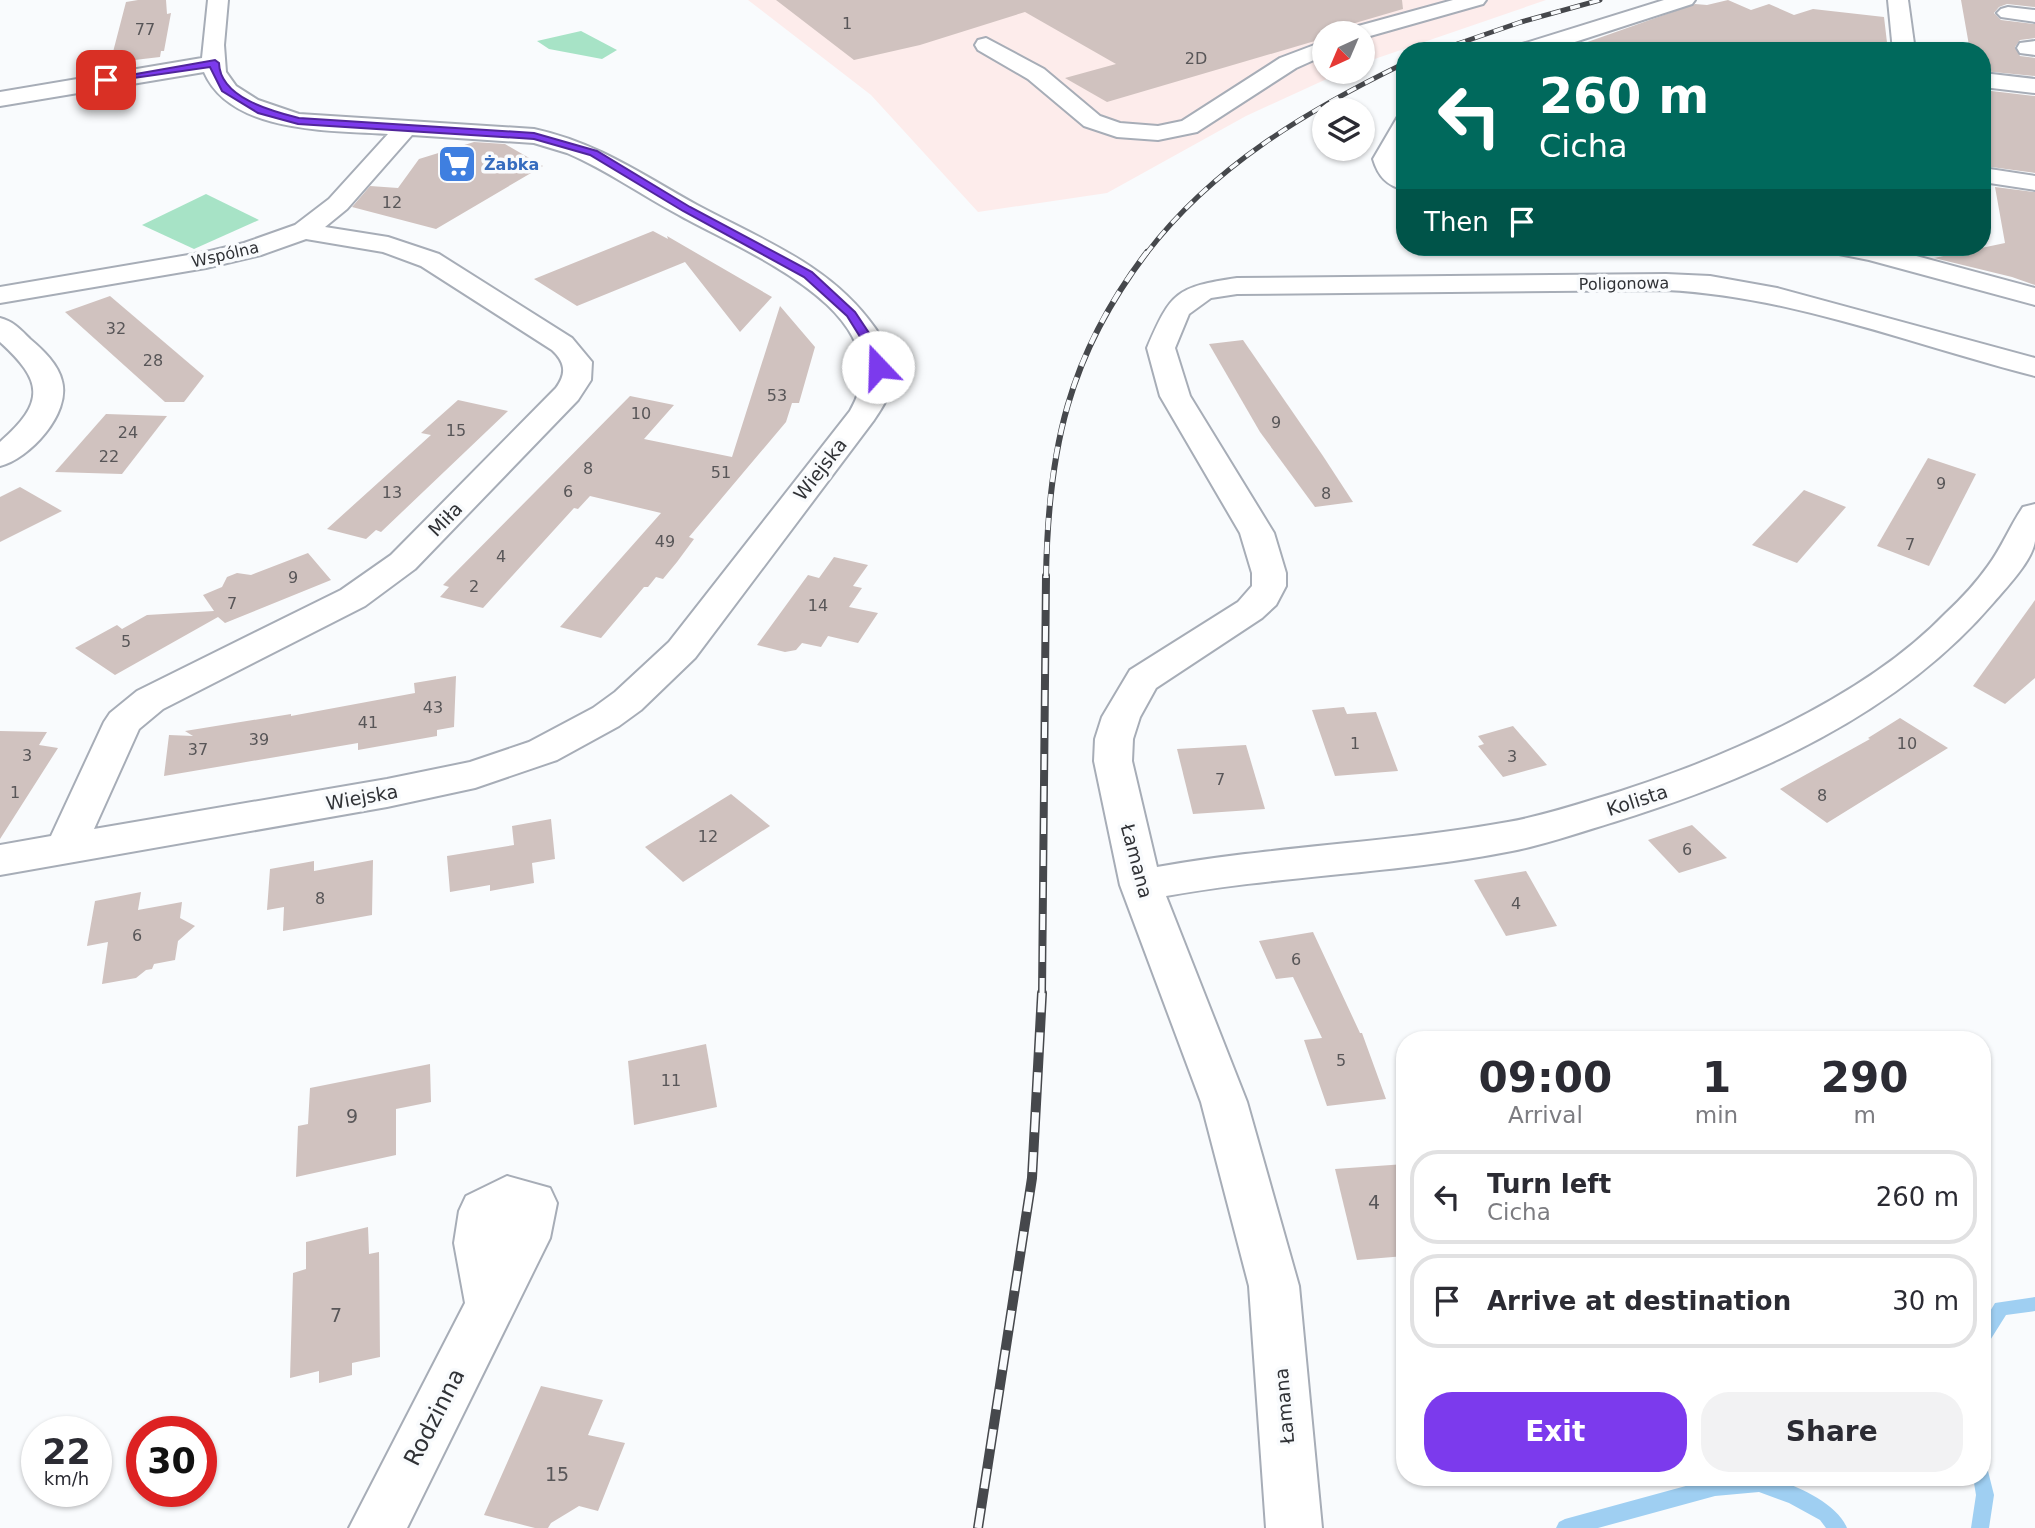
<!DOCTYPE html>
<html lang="en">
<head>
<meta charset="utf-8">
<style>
  :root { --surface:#fff; --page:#f2f2f3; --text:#2b2b33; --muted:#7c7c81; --line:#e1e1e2; --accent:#7c3aed }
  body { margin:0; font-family:"DejaVu Sans",sans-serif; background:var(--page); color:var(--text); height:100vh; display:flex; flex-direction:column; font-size:26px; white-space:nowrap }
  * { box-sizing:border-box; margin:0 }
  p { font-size:23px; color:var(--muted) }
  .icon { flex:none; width:38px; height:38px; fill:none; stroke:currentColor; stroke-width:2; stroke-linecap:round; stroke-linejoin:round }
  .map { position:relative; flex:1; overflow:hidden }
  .details { position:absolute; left:1396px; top:1031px; width:595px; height:455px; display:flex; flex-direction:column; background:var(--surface); border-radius:28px; box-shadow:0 2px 5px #0004 }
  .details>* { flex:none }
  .top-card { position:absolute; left:1396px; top:42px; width:595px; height:214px; border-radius:28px; box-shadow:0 2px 5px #0004; background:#00695c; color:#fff; overflow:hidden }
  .needle { width:46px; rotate:224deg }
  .controls { position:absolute; left:1312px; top:21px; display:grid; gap:14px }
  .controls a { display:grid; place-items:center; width:63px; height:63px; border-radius:50%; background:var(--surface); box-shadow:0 2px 5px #0004; font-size:35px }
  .speed { position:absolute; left:21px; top:1416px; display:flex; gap:14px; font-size:35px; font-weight:700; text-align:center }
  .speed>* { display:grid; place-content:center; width:91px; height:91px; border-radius:50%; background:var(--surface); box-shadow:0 2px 5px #0004; line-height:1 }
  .speed small { font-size:18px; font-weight:400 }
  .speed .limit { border:10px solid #d22; background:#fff; color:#111 }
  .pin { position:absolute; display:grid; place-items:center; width:60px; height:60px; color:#fff; margin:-30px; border-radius:14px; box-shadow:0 4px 10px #0006 }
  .me { position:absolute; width:77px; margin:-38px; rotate:339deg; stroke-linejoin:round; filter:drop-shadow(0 0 5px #0008) }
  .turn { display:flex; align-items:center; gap:24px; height:147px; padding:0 28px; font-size:32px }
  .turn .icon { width:91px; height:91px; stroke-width:2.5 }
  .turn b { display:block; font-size:49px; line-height:60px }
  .then { display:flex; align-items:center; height:66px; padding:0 28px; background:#0003; gap:14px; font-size:26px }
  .eta { display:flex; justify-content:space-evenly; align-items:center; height:119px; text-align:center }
  .eta b { font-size:42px; font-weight:700; line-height:49px }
  .button { display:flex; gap:14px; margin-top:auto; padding:14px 28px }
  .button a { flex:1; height:80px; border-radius:28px; background:var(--accent); color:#fff; font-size:28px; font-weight:700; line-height:80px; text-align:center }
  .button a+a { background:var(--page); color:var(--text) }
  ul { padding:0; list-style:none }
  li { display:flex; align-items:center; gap:21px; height:94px; margin:0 14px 10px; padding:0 14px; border:4px solid var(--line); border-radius:28px }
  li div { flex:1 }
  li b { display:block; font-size:26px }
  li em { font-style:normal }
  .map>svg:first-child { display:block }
</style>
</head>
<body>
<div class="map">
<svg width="2035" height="1528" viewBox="0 0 2035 1528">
  <rect width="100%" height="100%" fill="#f9fbfd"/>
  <path fill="#fdeceb" d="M748 0H1546L1363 63V33H1325V72H1342L1246 116 1107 193 978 212 871 95Z"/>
  <g fill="#a7e3c6">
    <path d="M581 31 617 50 602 59 549 49 537 41Z"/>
    <path d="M206 194 259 220 194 249 142 225Z"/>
  </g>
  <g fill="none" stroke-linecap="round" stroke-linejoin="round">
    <g fill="#9fcff2" fill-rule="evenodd">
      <path d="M2035 1297V1311L2006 1315 1989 1342 1983 1345V1323L1995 1303Z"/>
      <path d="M1983 1469 1988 1471 1994 1495 1989 1528H1971L1976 1495 1973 1477H1983Z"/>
      <path d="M1728 1477C1741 1477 1756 1475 1768 1478 1793 1483 1837 1503 1847 1528H1826L1820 1520 1789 1503 1759 1492 1715 1496 1598 1528H1556L1559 1522 1565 1519 1715 1478Z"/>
    </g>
  </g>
  <g fill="#d0c2bf">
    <path d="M138 0H166L167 14 171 13 164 51H161L160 57 126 61 127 55H121L122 51 113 52 126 2Z"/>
    <path d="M776 0H1402L1403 9 1328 31 1332 33H1325V38L1107 102 1065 78 1116 64 1025 12 920 45 854 60Z"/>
    <path d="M1728 0 1751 10 1769 4 1794 15 1813 9 1884 17 1888 51H1562L1695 4 1707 5Z"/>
    <path d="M1961 0H2035V7L2007 4 1999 7 1994 13 2001 20 2035 24V38L2020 40 2015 47 2020 56 2035 58V76L1983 71V51H1970Z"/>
    <path d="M1983 90 2035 96V173L1991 167 1983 120Z"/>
    <path d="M474 142 505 144 543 166 436 229 352 207 370 186 398 188 419 159Z"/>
    <path d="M1995 187 2035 192V285L2012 277 1934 258 2005 243Z"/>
    <path d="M653 231 668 239 667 236 772 297 740 332 685 262 577 306 534 279Z"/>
    <path d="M110 296 204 376 184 402H165L65 312Z"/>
    <path d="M780 306 815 347 799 403H792L786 422 689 537 694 539 677 562 663 579 656 577 648 587H644L601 638 560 627 661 513 590 496 578 509 574 508 483 608 440 597 449 587 443 585 630 396 674 405 644 439 732 457Z"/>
    <path d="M1243 340 1323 456 1353 502 1315 507 1260 432 1209 344Z"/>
    <path d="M458 400 508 411 381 532 376 530 366 539 327 529 431 435 421 433Z"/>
    <path d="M106 414 167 416 122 474 55 472Z"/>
    <path d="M1928 458 1976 474 1929 566 1877 546Z"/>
    <path d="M20 487 62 511 0 542V497Z"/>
    <path d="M1804 490 1846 507 1797 563 1752 545Z"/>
    <path d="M308 553 331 580 225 623 218 617 115 675 75 648 117 625 122 629 147 615 214 611 203 595 222 587 227 577 237 573 251 575Z"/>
    <path d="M834 557 868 565 853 586 862 588 849 607 878 613 858 643 828 636 821 647 802 643 796 650 785 652 757 645 808 575 819 578Z"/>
    <path d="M2035 600V678L2005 704 1973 686Z"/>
    <path d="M456 676 454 727 437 730V736L358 750V743L164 776 169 735 193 736 185 731 291 714V716L415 693 414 683Z"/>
    <path d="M1344 707 1347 714 1376 712 1398 771 1335 776 1312 710Z"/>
    <path d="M1900 718 1948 748 1827 823 1780 789 1870 739 1868 738Z"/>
    <path d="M1513 726 1547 765 1503 777 1478 746 1484 744 1478 736Z"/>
    <path d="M0 731 47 732 39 745 58 748 0 839Z"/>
    <path d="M1246 745 1265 809 1193 814 1177 749Z"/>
    <path d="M731 794 770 826 683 882 645 847Z"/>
    <path d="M551 819 555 859 532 863 534 883 490 891V885L450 892 447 856 514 845 512 826Z"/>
    <path d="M1692 825 1727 858 1679 873 1648 840Z"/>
    <path d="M373 860 372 915 283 931 284 907 267 910 270 869 314 861V871Z"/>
    <path d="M1526 871 1557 926 1506 936 1474 880Z"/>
    <path d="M141 892 138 910 182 902 180 918 195 926 178 941 175 960 154 964 152 969 146 970 136 978 102 984 108 942 87 946 95 901Z"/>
    <path d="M1313 932 1360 1033H1362L1386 1099 1327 1106 1304 1040 1322 1038 1293 977 1276 979 1259 941Z"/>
    <path d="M706 1044 717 1107 634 1125 628 1061Z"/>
    <path d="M430 1064 431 1102 396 1109V1155L296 1177 298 1126 308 1124 310 1088Z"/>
    <path d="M1405 1164V1256L1357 1260 1335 1169Z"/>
    <path d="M368 1227 369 1254 379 1252 380 1357 352 1363V1375L319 1383V1371L290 1378 293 1273 306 1269V1242Z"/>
    <path d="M541 1386 603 1400 588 1435 625 1443 598 1511 579 1506 551 1523 548 1528H535L484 1515Z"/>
  </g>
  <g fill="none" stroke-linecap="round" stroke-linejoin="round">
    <defs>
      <g id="minor">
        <path d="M208 0H228L224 45 226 72 236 86 258 100 299 114 534 129C598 143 641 174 697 205 762 240 831 265 875 328 885 342 894 359 893 377 892 393 882 408 874 420L695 658 641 710 619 726 557 760 475 788 387 807 0 875V845L51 836 104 722 110 713 137 691 341 590 391 555 556 388C567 373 565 362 552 350L421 266 383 252 306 239 261 255 206 268 0 303V287L206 252 244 243 295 225 329 199 388 134C331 130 231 134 204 72L0 106V92L202 58ZM412 135 534 143 567 153C607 170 641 195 679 215 742 251 907 313 850 411L669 642 615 692 593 708 529 742 470 762 387 779 94 829 139 729 163 709 365 606 415 569 578 400 591 380 592 362 572 338 439 254 388 237 325 227 347 209Z"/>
        <path d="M1453 0H1486L1483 4 1363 38V33H1348L1351 28Z"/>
        <path d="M1664 0H1695L1692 4 1547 51H1513L1516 46Z"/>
        <path d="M1888 0H1908L1915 51H1893Z"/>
        <path d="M2008 7 2035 10V22L2001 17 1997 13 2001 9Z"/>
        <path d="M986 38 1044 69 1100 116 1120 123 1158 126 1182 121 1280 58 1325 41V55L1296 68 1197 132 1158 140 1117 137 1084 126 1028 79 978 50 975 45 978 40Z"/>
        <path d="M2035 41V55L2020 53 2017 48 2020 43Z"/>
        <path d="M1983 73 2035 79V93L1983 87Z"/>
        <path d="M1405 116V144L1397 159 1400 168 1405 172V190C1387 186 1378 176 1373 159L1397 118Z"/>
        <path d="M1983 168 2035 176V190L1983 182Z"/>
        <path d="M1830 247H1883L2035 288V305L1869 260 1834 253Z"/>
        <path d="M1666 274 1710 276 1777 288 2035 358V376C1913 345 1792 296 1666 290L1237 294 1211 298 1189 314 1175 348 1190 396 1274 533 1286 573V586L1276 605 1262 618 1156 688 1140 717 1133 739 1132 761 1157 867C1274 846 1392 843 1508 822 1537 817 1566 808 1595 799 1710 765 1862 701 1946 613 1961 599 1976 583 1988 566 2002 547 2010 526 2023 507L2035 504C2035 516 2035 530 2035 541 2032 561 2007 587 1994 602 1898 715 1753 779 1614 822 1581 832 1547 844 1512 851 1398 874 1281 875 1166 896L1247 1102 1299 1286 1322 1528H1266L1249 1286 1201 1102 1120 885 1094 761 1095 739 1102 717 1130 670 1238 602 1252 586V573L1240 533 1160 396 1147 348C1171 292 1176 287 1237 278Z"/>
        <path d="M0 318C13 321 21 330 30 339 43 350 58 364 62 381 71 414 29 459 0 466V442C46 402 43 381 0 342Z"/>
        <path d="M507 1176 550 1188 557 1203 550 1238 407 1528H349L465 1303 454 1243 459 1211 466 1196Z"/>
      </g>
    </defs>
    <use href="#minor" stroke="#a7adb7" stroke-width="4"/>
    <use href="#minor" fill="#fff" fill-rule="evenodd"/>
    <defs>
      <g id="rail-far3">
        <path d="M1437 51 1521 22 1600 0"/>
        <path d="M1146 254C1213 166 1308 110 1405 63"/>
      </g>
      <path id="rail-far2" d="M1046 578C1048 449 1068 356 1147 252"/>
      <path id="rail-far1" d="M1042 994 1046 576"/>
      <path id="rail" d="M978 1528 1032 1178 1042 993"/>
    </defs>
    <use href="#rail-far3" stroke="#46484c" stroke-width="5"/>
    <use href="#rail-far2" stroke="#46484c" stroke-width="6"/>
    <use href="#rail-far1" stroke="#46484c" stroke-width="8"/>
    <use href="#rail" stroke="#46484c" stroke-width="10"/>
    <use href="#rail-far3" stroke="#f9fbfd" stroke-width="3.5" stroke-dasharray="10" stroke-linecap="butt"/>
    <use href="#rail-far2" stroke="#f9fbfd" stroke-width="4.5" stroke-dasharray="12" stroke-linecap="butt"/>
    <use href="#rail-far1" stroke="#f9fbfd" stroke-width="5" stroke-dasharray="16" stroke-linecap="butt"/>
    <use href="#rail" stroke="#f9fbfd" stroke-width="7" stroke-dasharray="20" stroke-linecap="butt"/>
  </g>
  <path fill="#7c3aed" stroke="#51269a" stroke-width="2" d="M215 60 219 63C220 98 272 111 299 118L534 133 597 151 690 207 812 272 855 312 879 348 884 367 874 370 867 348 847 316 804 277 683 211 590 155 534 139 298 124 258 113 222 91 210 67 106 82 102 80Z"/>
  <defs>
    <symbol id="supermarket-square" viewBox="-11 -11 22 22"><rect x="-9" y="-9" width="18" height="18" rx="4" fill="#3f7fe0" stroke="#f9fbfd"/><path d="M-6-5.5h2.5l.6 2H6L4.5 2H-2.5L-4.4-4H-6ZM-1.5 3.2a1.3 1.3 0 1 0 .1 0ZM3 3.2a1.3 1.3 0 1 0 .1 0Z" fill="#fff"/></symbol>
  </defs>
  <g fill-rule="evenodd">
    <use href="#supermarket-square" x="435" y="142" width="44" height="44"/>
  </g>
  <g text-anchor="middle" stroke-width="7" stroke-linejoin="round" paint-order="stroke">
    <g font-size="16" fill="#585658">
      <text x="847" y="29">1</text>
      <text x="145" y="35">77</text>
      <text x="1196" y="64">2D</text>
      <text x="392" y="208">12</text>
      <text x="116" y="334">32</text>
      <text x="153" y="366">28</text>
      <text x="777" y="401">53</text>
      <text x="641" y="419">10</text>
      <text x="1276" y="428">9</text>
      <text x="456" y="436">15</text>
      <text x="128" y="438">24</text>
      <text x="109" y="462">22</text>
      <text x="588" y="474">8</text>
      <text x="721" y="478">51</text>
      <text x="1941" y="489">9</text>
      <text x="568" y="497">6</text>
      <text x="392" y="498">13</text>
      <text x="1326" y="499">8</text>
      <text x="665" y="547">49</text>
      <text x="1910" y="550">7</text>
      <text x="501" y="562">4</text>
      <text x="293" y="583">9</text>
      <text x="474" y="592">2</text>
      <text x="232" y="609">7</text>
      <text x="818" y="611">14</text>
      <text x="126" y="647">5</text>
      <text x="433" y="713">43</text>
      <text x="368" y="728">41</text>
      <text x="259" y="745">39</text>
      <text x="1355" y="749">1</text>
      <text x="1907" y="749">10</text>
      <text x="198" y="755">37</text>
      <text x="27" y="761">3</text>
      <text x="1512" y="762">3</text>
      <text x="1220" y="785">7</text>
      <text x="15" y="798">1</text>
      <text x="1822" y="801">8</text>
      <text x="708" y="842">12</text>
      <text x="1687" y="855">6</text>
      <text x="320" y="904">8</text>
      <text x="1516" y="909">4</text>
      <text x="137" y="941">6</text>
      <text x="1296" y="965">6</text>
      <text x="1341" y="1066">5</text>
      <text x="671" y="1086">11</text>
    </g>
    <g font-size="16" font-weight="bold" fill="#366cbe" stroke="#f9fbfd" text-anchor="start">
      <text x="484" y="170">Żabka</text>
    </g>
    <g font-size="16" fill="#303236" stroke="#f9fbfd">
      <text transform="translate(225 254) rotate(-13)" y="6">Wspólna</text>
      <text transform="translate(1624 283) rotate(-1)" y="6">Poligonowa</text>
    </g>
    <g font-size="19" fill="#303236" stroke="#f9fbfd">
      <text transform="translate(820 469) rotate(-52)" y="7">Wiejska</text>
      <text transform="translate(445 519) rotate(-46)" y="7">Miła</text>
      <text transform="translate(362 797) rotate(-10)" y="7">Wiejska</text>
      <text transform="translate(1637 800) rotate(-18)" y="7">Kolista</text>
      <text transform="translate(1137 861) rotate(75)" y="7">Łamana</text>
      <text transform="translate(1284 1406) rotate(-95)" y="7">Łamana</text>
    </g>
    <g font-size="19" fill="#585658">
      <text x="352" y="1123">9</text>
      <text x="1374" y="1209">4</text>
      <text x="336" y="1322">7</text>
      <text x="557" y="1481">15</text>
    </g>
    <g font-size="23" fill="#303236" stroke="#f9fbfd">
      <text transform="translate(434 1417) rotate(-63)" y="8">Rodzinna</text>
    </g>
  </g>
</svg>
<div class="controls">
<a><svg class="needle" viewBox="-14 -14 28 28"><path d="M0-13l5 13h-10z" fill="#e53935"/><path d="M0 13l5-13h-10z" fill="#7c7c81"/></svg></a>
<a><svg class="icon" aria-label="layers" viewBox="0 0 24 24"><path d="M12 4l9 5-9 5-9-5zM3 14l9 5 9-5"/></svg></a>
</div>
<div class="speed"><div>22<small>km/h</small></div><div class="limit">30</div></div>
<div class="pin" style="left:106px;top:80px;background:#d93025"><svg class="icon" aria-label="arrive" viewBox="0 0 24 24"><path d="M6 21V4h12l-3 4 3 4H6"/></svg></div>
<svg class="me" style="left:878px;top:367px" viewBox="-20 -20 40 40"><circle r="19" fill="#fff"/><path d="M0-13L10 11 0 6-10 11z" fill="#7c3aed"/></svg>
<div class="top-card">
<div class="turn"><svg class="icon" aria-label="left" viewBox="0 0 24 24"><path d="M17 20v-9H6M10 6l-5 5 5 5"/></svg><div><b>260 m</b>Cicha</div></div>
<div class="then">Then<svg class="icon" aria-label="arrive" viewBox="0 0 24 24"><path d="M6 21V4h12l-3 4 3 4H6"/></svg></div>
</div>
<section class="details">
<div class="eta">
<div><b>09:00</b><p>Arrival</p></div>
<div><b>1</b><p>min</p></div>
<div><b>290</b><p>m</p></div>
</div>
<ul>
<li><svg class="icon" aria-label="left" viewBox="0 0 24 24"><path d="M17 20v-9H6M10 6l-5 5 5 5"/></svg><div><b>Turn left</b><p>Cicha</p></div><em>260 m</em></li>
<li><svg class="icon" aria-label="arrive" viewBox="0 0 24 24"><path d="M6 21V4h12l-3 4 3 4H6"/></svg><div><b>Arrive at destination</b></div><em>30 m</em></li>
</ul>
<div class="button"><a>Exit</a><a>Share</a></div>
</section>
</div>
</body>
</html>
